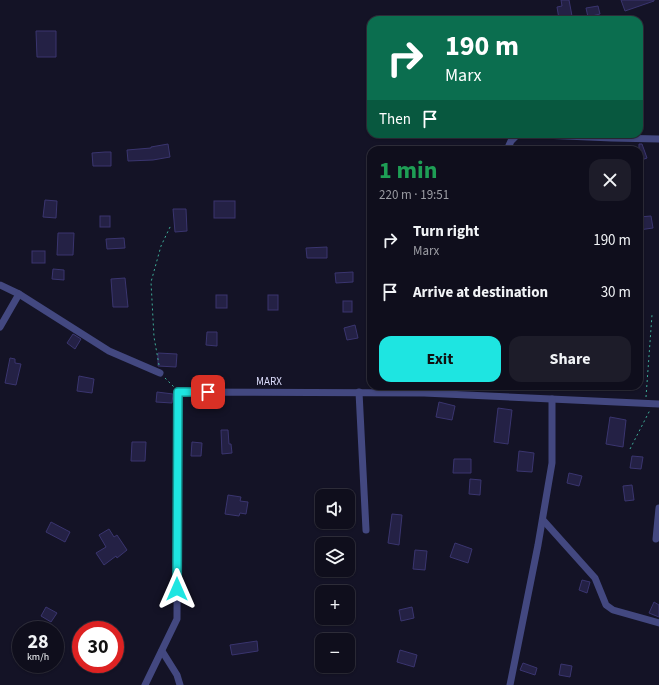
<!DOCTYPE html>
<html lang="en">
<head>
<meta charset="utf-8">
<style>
  :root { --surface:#0f0e1c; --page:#1d1c29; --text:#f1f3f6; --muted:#9b9ca3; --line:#2f2e3b; --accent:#1ee5e1 }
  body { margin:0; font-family:"Source Sans 3",sans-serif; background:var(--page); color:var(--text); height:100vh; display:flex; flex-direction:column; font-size:15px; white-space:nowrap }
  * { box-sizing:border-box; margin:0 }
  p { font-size:13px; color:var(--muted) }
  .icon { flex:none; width:22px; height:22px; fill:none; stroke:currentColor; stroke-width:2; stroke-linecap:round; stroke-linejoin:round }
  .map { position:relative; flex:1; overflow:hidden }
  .details { position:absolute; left:367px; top:146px; width:276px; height:244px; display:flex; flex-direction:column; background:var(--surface); border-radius:12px; box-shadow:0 1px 3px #0004,0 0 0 1px var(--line) }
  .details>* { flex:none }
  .banner { position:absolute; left:367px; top:16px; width:276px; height:122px; border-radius:12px; box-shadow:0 1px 3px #0004,0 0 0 1px var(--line); background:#0b6e4f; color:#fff; overflow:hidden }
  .fabs { position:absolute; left:315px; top:489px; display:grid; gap:8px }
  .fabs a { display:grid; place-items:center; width:40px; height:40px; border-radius:8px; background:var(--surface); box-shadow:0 1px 3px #0004,0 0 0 1px var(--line); font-size:20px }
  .speed { position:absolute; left:12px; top:621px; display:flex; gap:8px; font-size:20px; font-weight:700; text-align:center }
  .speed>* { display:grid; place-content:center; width:52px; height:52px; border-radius:50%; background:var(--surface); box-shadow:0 1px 3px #0004,0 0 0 1px var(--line); line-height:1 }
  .speed small { font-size:10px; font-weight:400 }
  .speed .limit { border:6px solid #d22; background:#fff; color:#111 }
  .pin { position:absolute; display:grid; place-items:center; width:34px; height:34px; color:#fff; margin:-17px; border-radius:8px; box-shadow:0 2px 6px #0006 }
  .me { position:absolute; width:44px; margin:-22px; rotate:0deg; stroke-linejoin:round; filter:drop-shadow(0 0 3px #0008) }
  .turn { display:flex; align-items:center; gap:14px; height:84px; padding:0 12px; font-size:18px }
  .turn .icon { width:52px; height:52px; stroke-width:2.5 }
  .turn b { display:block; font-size:28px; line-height:34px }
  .then { display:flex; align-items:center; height:38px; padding:0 12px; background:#0003; gap:8px; font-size:15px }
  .round { display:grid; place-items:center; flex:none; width:42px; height:42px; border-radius:12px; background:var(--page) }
  .summary { display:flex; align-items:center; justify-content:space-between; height:68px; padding:0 12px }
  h1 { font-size:24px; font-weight:700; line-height:30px; color:#1e9e55 }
  .action { display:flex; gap:8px; margin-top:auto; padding:8px 12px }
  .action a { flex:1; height:46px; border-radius:12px; background:var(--accent); color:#111; font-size:16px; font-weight:700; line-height:46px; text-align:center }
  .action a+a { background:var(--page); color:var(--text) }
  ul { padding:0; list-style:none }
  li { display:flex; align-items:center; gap:12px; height:52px; padding:0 12px }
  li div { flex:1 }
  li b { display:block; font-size:15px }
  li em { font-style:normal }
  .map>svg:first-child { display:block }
</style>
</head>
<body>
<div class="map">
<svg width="659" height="685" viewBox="0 0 659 685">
  <rect width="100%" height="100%" fill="#141326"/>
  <g fill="#242145" stroke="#3a356f">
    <path d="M561 0H569L572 16 559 19 557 7 562 6Z"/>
    <path d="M621 0H654V1L625 11Z"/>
    <path d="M598 6 600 14 588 17 586 8Z"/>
    <path d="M36 31H56V57H37Z"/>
    <path d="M168 144 170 157 153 160 128 161 127 150 151 148V147Z"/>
    <path d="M639 144H642L647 158 639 161Z"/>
    <path d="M105 152H111V166H93L92 153Z"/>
    <path d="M45 200 57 201 56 218 43 217Z"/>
    <rect x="214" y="201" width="21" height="17"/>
    <path d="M173 209H186L187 231 175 232Z"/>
    <rect x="100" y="216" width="10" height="11"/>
    <path d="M651 216 653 228 639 230V217Z"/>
    <path d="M58 233H74L73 255H57Z"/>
    <path d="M124 238 125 248 107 249 106 239Z"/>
    <path d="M327 247V258H307L306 248Z"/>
    <rect x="32" y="251" width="13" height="12"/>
    <path d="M53 269 64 270V280L52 279Z"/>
    <path d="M353 272V282L336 283 335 273Z"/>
    <path d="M125 278 128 307H113L111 279Z"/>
    <rect x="216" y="295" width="11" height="13"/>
    <rect x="268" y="295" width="10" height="15"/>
    <rect x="343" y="301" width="9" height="11"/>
    <path d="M355 325 358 338 347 340 344 328Z"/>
    <path d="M207 332H217V346L206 345Z"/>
    <path d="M73 334 81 339 75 349 67 343Z"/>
    <path d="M158 353 177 354 176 367 158 366Z"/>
    <path d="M10 358 15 359V363L21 364 16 385 5 383Z"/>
    <path d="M79 376 94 379 92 393 77 391Z"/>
    <path d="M157 392 173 394 172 403 156 402Z"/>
    <path d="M439 402 455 406 452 420 436 417Z"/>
    <path d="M498 408 512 410 508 444 494 442Z"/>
    <path d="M610 417 626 420 623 447 606 444Z"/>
    <path d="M221 430H228L229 444H231L232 453 222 454Z"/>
    <path d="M132 442H146L145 461H131Z"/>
    <path d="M192 442 202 443 201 456H191Z"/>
    <path d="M519 451 534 453 532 472 517 471Z"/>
    <path d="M632 456 643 457 641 469 630 468Z"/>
    <path d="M454 459H471V473H453Z"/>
    <path d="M569 473 582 476 579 486 567 483Z"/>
    <path d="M470 479 481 480 480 495 469 494Z"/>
    <path d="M632 485 634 500 625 501 623 486Z"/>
    <path d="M228 495 241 497 240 501 248 502 246 514 240 513 239 516 225 514Z"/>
    <path d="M392 514 402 515 399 545 388 543Z"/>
    <path d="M51 522 70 532 65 542 46 532Z"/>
    <path d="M109 529 114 537 117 535 127 550 117 558 116 556 104 565 96 553 106 547 99 535Z"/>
    <path d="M455 543 472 549 468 563 450 557Z"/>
    <path d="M415 550 427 551 425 570 413 569Z"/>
    <path d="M582 580 590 582 587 593 579 590Z"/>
    <path d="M654 602 659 605V617L649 613Z"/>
    <path d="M46 607 57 613 51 622 41 616Z"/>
    <path d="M412 607 414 618 401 621 399 610Z"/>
    <path d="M257 641 258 651 232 655 230 645Z"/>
    <path d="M400 650 417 655 414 667 397 662Z"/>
    <path d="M523 663 537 668 535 675 520 670Z"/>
    <path d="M561 664 572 666 570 677 559 675Z"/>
  </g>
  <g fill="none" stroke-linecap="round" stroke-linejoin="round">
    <g stroke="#3ead99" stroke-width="1" stroke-dasharray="2 3" stroke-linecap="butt">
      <path d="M159 365 154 337 151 282 161 246 171 225"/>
      <path d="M165 378 174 387"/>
      <path d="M646 397 652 315"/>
      <path d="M630 449 650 410"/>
    </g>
    <g stroke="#434880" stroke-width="7">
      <path d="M507 150 511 141 518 134 612 138 659 139"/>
      <path d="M0 285 19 294 109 351 160 373"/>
      <path d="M0 327 19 294"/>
      <path d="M359 392 366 530"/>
      <path d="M543 520 595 578 606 605 613 610 659 623"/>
      <path d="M656 539 659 508"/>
      <path d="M162 651 177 675 180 685"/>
      <path d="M145 685 177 619 178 392 424 393 659 404"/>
      <path d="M510 685 538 545 552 463V399"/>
    </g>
  </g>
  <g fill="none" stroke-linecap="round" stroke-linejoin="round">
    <defs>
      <path id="route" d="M177 589 178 392H208"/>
    </defs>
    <use href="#route" stroke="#149592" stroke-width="10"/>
    <use href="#route" stroke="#1ee5e1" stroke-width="7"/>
  </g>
  <g text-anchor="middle" stroke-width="3.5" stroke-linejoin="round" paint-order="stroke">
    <g font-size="11" fill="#dcdcfb" stroke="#141326">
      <text x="269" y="385">MARX</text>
    </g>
  </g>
</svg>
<div class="fabs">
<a><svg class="icon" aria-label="sound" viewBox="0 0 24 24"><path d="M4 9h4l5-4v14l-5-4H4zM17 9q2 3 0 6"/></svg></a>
<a><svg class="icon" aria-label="layers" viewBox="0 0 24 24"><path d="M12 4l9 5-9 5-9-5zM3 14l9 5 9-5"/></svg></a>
<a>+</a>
<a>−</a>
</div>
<div class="speed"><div>28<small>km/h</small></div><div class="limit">30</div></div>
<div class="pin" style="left:208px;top:392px;background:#d93025"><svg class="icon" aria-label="arrive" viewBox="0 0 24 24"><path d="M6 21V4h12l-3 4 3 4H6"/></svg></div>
<svg class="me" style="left:177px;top:589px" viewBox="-20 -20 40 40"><path d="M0-17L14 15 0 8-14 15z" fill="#1ee5e1" stroke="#fff" stroke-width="4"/></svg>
<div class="banner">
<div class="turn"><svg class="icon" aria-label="right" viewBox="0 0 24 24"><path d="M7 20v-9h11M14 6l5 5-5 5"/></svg><div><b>190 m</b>Marx</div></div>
<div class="then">Then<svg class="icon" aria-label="arrive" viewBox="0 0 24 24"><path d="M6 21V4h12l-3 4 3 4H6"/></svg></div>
</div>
<section class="details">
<div class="summary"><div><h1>1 min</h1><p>220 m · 19:51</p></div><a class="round"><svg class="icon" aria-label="close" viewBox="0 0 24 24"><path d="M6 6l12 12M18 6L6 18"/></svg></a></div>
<ul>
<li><svg class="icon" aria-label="right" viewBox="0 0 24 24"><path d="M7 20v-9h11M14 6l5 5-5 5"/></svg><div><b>Turn right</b><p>Marx</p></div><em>190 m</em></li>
<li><svg class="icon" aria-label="arrive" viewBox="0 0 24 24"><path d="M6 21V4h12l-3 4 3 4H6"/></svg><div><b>Arrive at destination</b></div><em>30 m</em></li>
</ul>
<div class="action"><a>Exit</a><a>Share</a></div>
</section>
</div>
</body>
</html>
